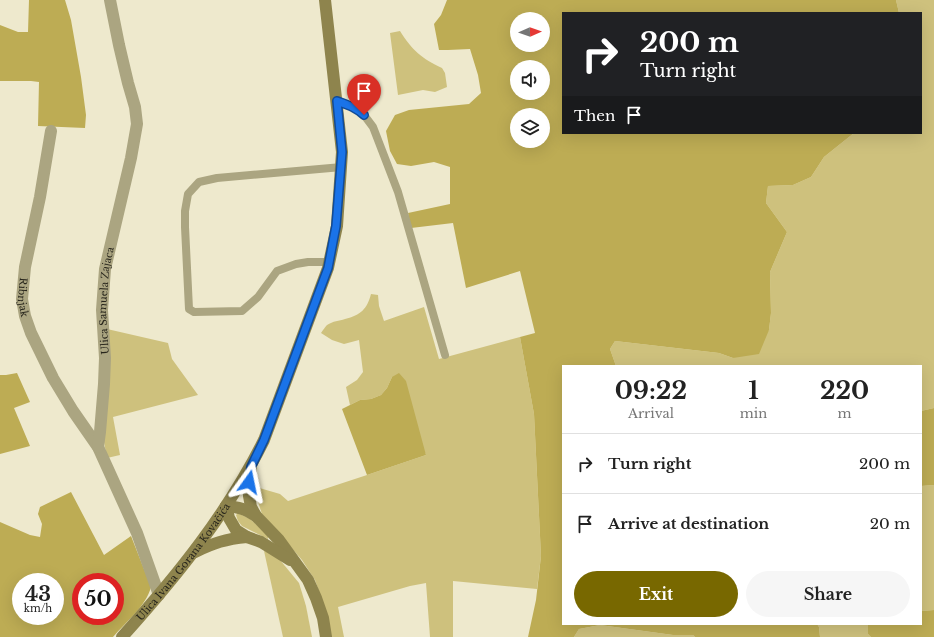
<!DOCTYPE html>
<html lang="en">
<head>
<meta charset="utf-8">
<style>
  :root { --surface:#fff; --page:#f6f6f6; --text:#222; --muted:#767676; --line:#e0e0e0; --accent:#786800 }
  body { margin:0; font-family:"Libre Baskerville",serif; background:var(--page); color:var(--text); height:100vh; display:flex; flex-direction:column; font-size:15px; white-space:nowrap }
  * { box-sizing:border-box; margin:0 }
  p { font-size:13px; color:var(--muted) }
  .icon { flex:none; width:22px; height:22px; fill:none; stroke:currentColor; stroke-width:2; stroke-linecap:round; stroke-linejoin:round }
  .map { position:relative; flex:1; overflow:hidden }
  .details { position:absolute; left:562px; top:365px; width:360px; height:260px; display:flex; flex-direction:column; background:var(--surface); border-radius:0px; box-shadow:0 4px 16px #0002 }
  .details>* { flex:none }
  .guide { position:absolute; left:562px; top:12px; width:360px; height:122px; border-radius:0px; box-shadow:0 4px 16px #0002; background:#202124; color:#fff; overflow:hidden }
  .needle { width:26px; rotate:88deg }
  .tools { position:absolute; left:510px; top:12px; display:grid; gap:8px }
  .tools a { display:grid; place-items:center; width:40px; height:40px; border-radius:50%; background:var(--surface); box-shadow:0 4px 16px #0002; font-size:20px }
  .speed { position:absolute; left:12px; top:573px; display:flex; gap:8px; font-size:20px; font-weight:700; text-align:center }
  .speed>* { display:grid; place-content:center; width:52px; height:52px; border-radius:50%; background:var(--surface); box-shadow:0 4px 16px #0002; line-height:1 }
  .speed small { font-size:10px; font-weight:400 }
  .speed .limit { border:6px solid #d22; background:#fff; color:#111 }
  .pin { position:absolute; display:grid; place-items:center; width:34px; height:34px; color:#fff; margin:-41px -17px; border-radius:50% 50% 50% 0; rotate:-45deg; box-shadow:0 0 4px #0007 }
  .pin .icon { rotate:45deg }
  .me { position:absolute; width:44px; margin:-22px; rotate:12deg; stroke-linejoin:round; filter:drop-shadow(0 0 3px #0008) }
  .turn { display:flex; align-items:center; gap:14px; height:84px; padding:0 12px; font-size:18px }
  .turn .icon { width:52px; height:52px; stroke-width:2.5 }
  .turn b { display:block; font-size:28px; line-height:34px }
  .then { display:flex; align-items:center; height:38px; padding:0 12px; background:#0003; gap:8px; font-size:15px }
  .eta { display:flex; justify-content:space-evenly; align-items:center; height:68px; text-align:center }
  .eta b { font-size:24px; font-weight:800; line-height:28px }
  .cta { display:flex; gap:8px; margin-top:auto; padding:8px 12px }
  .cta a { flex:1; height:46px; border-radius:24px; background:var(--accent); color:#fff; font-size:16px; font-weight:800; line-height:46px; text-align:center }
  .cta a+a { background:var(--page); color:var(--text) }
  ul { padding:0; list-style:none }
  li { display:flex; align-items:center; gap:12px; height:60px; padding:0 12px; border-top:1px solid var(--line) }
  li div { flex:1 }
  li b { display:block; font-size:15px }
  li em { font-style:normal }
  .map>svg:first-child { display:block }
</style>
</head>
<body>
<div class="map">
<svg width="934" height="637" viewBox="0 0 934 637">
  <rect width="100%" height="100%" fill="#eee9cd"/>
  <g fill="#cec17d">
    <path d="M896 0H934V408L921 411V366H616L610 349 615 341 719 353 733 358 769 330 771 313 770 272 787 232 766 203 768 186 793 185 811 177 824 157 854 133H921V13H899Z"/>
    <path d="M400 31C412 50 422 59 442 68L445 73 447 87 435 92 423 90 398 95 390 33Z"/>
    <path d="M371 294 378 295 379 306 384 321 424 307 439 359 520 337 534 414 541 556 537 589 453 581V637H430L426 583 410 586 338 607 344 637H330L321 597 315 580 302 560 262 514 257 499 256 487 280 494 288 501 367 475 426 455 392 377 387 388 381 395 371 399 360 400 350 405 346 387 357 380 363 372 359 340 344 344 332 340 321 333C323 330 325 327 327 325 333 321 339 321 345 319 361 315 367 309 371 294Z"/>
    <path d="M107 329 168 343 172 359 198 395 113 417 120 455 107 458 104 442Z"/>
    <path d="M934 485V610L921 611V486Z"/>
    <path d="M238 513 250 519 268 535V539L242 526 238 521 236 515Z"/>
    <path d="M264 551 271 553 280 560 299 583 306 606 312 637H283Z"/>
    <path d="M817 624H868V634L871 637H820L819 627Z"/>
    <path d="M600 625 673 635H693L695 637H574L579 629Z"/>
  </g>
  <g fill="#bdac54" fill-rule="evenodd">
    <path d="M29 0H65L71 20 81 77 86 115 85 128 38 126 39 82 31 81H0V25L18 32H28Z"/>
    <path d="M447 0H896L899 13H563V133H854L824 157 811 177 793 185 768 186 766 203 787 232 770 272 771 313 769 330 759 354 733 358 719 353 615 341 610 349 616 366H563V624H817L819 627 820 637H695L693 635H673L600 625 579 629 574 637H528L536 600 541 556 534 414 520 337 535 333 520 271 466 288 453 223 411 228 408 213 450 204V167L434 162 411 166 397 164 390 151 386 131 395 115 409 110 469 104 481 93 478 75 470 49 448 50H439L434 24 441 15ZM517 19H543V45H517ZM517 67H543V93H517ZM517 115H543V141H517Z"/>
    <path d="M17 373 30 402 14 408 30 446 0 454V375H6Z"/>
    <path d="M399 373 406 381 426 455 367 475 342 409 360 400 371 399 381 395 387 388 392 377Z"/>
    <path d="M934 408V485L921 486V411Z"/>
    <path d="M71 492 104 555 131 536 151 587C146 606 126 622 113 637H0V522L30 535 40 537 42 524 38 514 40 507ZM21 582H55V616H21ZM81 582H115V616H81Z"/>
    <path d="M934 610V637H871L868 634V624H921V611Z"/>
  </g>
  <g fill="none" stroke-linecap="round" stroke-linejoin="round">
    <g stroke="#aba581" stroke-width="8">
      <path d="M337 101 350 105 357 109 364 115 373 127 398 192 445 355"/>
      <path d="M329 262H308L296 264 277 271 258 297 242 311 194 312 189 309 185 227V211L188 194 199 182 217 178 342 167"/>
    </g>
    <g stroke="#aba581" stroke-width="12">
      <path id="s1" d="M51 131 40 197 25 267 22 299 25 316 31 333 53 378 73 411 98 447 137 533 159 595"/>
      <path id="s2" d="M98 447 100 432 104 384 105 358 102 310 105 269 131 158 137 124 135 107 128 83 119 45 110 0"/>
    </g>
    <g stroke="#8e844d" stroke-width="12">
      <path d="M251 470 249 482V496L251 507 256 516 279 540 308 580 316 598 323 618 326 637"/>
      <path d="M226 506 229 518 236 530 247 537 261 542 290 560"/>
      <path d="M226 506C239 507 245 509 256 516"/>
      <path d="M195 552C214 543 225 539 247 537"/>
      <path id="s3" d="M122 637C176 577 228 513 264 440L328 268 337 226 342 152 325 0"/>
    </g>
  </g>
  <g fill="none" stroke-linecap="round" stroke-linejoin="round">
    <defs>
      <path id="route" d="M249 482 251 467 264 440 328 268 336 226 342 152 337 101C348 105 355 107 364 115"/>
    </defs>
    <use href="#route" stroke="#114b97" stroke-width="10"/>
    <use href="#route" stroke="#1a73e8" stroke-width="7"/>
  </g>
  <g text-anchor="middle" stroke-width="3" stroke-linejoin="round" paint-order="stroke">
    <g font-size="10" fill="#28261c" stroke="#fbf6da">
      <text dy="4" stroke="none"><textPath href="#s1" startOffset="169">Ribnjak</textPath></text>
      <text dy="4" stroke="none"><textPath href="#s2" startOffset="147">Ulica Samuela Zajaca</textPath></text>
      <text dy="4" stroke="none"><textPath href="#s3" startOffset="97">Ulica Ivana Gorana Kovačića</textPath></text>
    </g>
  </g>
</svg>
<div class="tools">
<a><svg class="needle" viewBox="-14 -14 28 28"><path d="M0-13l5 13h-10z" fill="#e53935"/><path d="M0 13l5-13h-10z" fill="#767676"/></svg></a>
<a><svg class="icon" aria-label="sound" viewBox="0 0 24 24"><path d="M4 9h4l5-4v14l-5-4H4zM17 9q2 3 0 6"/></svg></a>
<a><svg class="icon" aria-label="layers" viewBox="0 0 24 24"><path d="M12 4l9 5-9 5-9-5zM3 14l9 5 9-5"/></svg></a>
</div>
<div class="speed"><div>43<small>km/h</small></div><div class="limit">50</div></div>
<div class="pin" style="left:364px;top:115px;background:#d93025"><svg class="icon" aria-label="arrive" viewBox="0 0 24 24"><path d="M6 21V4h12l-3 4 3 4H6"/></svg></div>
<svg class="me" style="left:249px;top:482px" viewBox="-20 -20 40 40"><path d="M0-17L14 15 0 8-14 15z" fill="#1a73e8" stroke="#fff" stroke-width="4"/></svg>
<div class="guide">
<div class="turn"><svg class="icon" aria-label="right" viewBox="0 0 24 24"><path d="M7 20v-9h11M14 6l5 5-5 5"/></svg><div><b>200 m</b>Turn right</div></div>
<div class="then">Then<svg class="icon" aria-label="arrive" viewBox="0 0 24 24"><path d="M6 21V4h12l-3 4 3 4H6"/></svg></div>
</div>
<section class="details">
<div class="eta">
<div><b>09:22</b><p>Arrival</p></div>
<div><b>1</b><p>min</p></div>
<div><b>220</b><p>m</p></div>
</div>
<ul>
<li><svg class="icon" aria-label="right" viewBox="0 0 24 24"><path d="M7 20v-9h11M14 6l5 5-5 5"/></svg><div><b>Turn right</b></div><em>200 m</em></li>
<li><svg class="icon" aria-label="arrive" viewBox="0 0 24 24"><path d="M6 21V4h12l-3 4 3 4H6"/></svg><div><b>Arrive at destination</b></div><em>20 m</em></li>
</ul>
<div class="cta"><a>Exit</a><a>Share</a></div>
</section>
</div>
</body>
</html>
